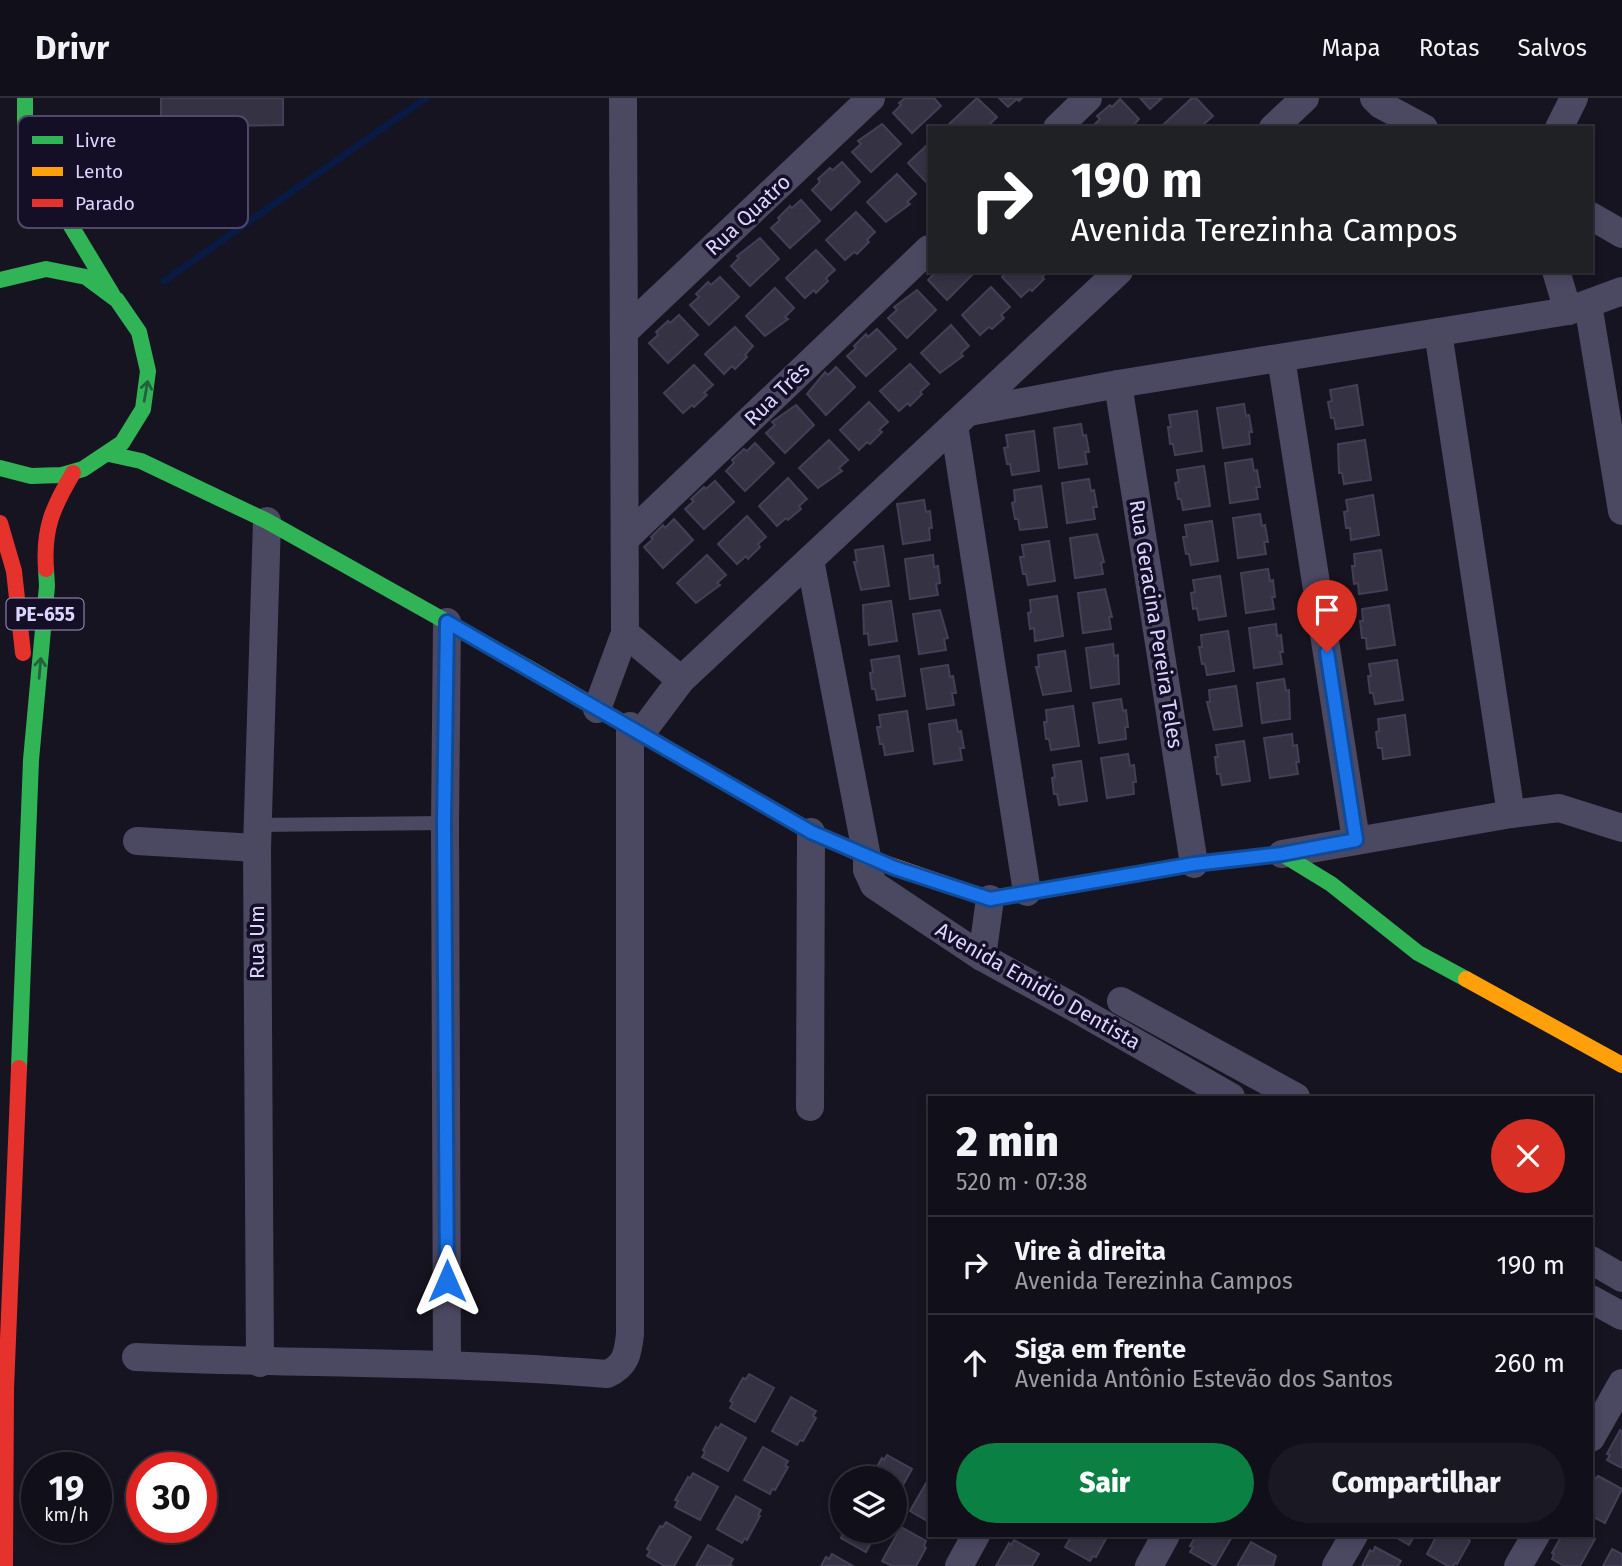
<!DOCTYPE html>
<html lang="pt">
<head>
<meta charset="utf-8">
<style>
  :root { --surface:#110f19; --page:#1a1822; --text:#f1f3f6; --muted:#9c9ca2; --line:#302f38; --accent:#0b8043 }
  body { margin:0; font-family:"Fira Sans",sans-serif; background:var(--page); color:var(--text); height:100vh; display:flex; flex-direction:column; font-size:26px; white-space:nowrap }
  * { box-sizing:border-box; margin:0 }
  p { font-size:23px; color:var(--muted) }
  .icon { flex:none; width:38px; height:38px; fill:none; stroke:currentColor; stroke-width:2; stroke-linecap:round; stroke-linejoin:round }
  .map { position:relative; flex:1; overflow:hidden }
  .sheet { position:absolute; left:928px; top:998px; width:665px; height:441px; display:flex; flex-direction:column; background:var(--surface); border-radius:0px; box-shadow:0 4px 10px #0003,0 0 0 2px var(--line) }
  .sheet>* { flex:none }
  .banner { position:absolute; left:928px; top:28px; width:665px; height:147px; border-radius:0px; box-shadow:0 4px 10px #0003,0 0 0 2px var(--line); background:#202124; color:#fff; overflow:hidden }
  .controls { position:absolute; left:830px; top:1368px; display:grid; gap:14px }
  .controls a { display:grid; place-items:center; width:77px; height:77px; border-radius:50%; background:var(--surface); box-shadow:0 4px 10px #0003,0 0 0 2px var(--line); font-size:35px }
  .speed { position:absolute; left:21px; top:1354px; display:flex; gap:14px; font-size:35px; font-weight:700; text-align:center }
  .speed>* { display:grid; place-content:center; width:91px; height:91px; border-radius:50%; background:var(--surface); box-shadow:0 4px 10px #0003,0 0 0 2px var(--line); line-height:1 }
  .speed small { font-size:18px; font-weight:400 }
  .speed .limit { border:10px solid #d22; background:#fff; color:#111 }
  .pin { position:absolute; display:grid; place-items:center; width:60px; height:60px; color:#fff; margin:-72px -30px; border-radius:50% 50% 50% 0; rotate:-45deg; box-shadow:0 0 7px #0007 }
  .pin .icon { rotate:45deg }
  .me { position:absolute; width:77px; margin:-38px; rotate:0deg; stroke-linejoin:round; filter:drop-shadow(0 0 5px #0008) }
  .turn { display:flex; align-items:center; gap:24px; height:147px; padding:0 28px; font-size:32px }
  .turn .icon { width:91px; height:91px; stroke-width:2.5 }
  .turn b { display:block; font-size:49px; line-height:60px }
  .round { display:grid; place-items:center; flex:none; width:74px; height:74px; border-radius:37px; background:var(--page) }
  .headline { display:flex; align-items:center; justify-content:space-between; height:119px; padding:0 28px }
  h1 { font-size:42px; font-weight:800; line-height:52px }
  .cta { display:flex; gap:14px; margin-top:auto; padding:14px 28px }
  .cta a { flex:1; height:80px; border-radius:42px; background:var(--accent); color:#fff; font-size:28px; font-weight:800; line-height:80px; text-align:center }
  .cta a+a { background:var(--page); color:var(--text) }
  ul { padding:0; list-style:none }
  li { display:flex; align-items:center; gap:21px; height:98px; padding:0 28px; border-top:2px solid var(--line) }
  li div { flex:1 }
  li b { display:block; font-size:26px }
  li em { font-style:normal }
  header { display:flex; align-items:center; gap:42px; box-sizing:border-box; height:98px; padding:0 35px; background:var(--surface); border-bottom:2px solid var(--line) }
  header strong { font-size:33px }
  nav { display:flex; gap:38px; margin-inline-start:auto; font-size:24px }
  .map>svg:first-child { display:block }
</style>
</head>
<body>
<header>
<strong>Drivr</strong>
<nav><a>Mapa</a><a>Rotas</a><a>Salvos</a></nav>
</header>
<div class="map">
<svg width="1622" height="1468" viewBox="0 0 1622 1468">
  <rect width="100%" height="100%" fill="#171421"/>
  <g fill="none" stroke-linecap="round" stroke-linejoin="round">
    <path stroke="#091b44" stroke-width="7" d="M164 183 426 0"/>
  </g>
  <g fill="#353244" stroke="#433f56" stroke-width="2">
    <path d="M161 0H283V27L161 29Z"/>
    <path d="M905 0H934L941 8 912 35 893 15 901 7 899 5Z"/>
    <path d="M977 0 997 19 988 28 990 30H951L948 27Z"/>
    <path d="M999 0H1022L1019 3 1017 1 1008 9Z"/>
    <path d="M1140 0H1162L1150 11Z"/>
    <path d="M1192 0H1196L1213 18 1204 26 1207 28 1168 30 1164 26Z"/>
    <path d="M1120 1 1139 21 1131 30H1091L1100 21 1097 18 1110 7 1112 9Z"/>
    <path d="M882 26 901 46 871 74 852 54 861 46 858 43Z"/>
    <path d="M929 45V83L927 85 908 65Z"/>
    <path d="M842 64 860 84 831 112 812 92 820 84 818 81 830 70 833 72Z"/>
    <path d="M897 76 916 96 907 104 910 106 886 124 867 104Z"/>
    <path d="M801 102 820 123 790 150 771 130 780 122 778 120 790 108 792 110Z"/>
    <path d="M856 114 875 134 867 142 869 144 857 156 854 154 845 162 826 142Z"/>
    <path d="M760 140 779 161 750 188 731 168 739 160 737 158Z"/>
    <path d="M816 152 835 172 826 180 828 183 816 195 814 192 805 200 786 180Z"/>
    <path d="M976 173 947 202 928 182 937 173Z"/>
    <path d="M1008 173H1048L1042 179 1044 181 1032 193 1030 191 1021 199 1002 179Z"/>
    <path d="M720 179 739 199 709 227 690 207 699 199 696 196 708 184 711 187Z"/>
    <path d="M991 189 1010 209 1001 217 1004 220 992 231 989 229 980 237 962 217Z"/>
    <path d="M775 190 794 210 785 219 788 221 765 238 746 218Z"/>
    <path d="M917 192 936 212 907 240 888 220 897 212 894 209Z"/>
    <path d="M679 217 698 237 668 265 649 245 658 237 656 234 668 223 670 225Z"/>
    <path d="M951 227 969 248 961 255 963 258 940 275 921 255Z"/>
    <path d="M735 229 753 248 745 257 747 259 735 271 732 268 724 276 705 256Z"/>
    <path d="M877 231 896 251 866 278 847 258 856 250 854 248 866 236 868 239Z"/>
    <path d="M910 266 929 286 920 294 922 296 910 308 908 305 899 313 880 293Z"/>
    <path d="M694 267 713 287 704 295 707 297 694 309 692 307 683 315 664 295Z"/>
    <path d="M836 269 855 289 826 317 807 296 825 274 828 277Z"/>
    <path d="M1357 287 1363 327 1336 331 1334 320H1331L1328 304 1332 303 1330 292Z"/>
    <path d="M869 304 888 324 879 332 882 334 870 346 867 344 859 352 840 332Z"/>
    <path d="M1244 306 1246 318 1249 317 1252 334H1249L1250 346 1223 350 1217 310Z"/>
    <path d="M796 307 814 327 785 355 766 335 775 327 772 324Z"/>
    <path d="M1197 313 1202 353 1175 357 1173 346H1170L1168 329H1171L1169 317Z"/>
    <path d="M1081 326 1083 338 1086 337 1089 354H1085L1087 366 1059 370 1054 330Z"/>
    <path d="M1034 333 1039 373 1012 377 1010 366H1007L1004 350 1008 349 1006 337Z"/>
    <path d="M829 342 848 362 839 370 842 373 818 390 799 370Z"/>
    <path d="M1365 342 1371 382 1344 386 1342 375H1339L1338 346Z"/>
    <path d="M755 345 774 365 745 393 726 373 734 365 732 362 744 351 747 353Z"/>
    <path d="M1252 361 1254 373 1257 372 1260 389H1256L1258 401 1230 405 1225 365Z"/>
    <path d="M1204 368 1210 408 1183 412 1181 401H1178L1175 385 1179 384 1177 372Z"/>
    <path d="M788 380 807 401 799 408 801 411 788 422 786 420 777 428 759 408Z"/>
    <path d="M1089 381 1091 393 1094 392 1097 409H1093L1095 421 1067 425 1062 385Z"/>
    <path d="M715 383 734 404 704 431 685 411 694 403 691 401 704 389 706 391Z"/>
    <path d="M1041 388 1047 429 1020 432 1018 421H1015L1012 405 1015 404 1014 392Z"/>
    <path d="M1373 397 1379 437 1351 442 1350 430H1346L1344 414 1348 413 1346 402Z"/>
    <path d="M924 402 926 414 930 413 932 430H929L930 442 903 446 897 406Z"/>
    <path d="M1260 416 1262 428 1265 427 1268 444H1264L1266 456 1238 460 1233 420Z"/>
    <path d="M747 418 766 439 758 446 760 449 748 461 746 458 737 466 718 446Z"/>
    <path d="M674 421 693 442 663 470 644 449 653 441 651 439 663 427 665 430Z"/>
    <path d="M1212 423 1218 463 1191 467 1189 456H1186L1183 439H1187L1185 427Z"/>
    <path d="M1097 436 1104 464 1101 465 1103 476 1075 480 1070 440Z"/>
    <path d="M1049 443 1055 483 1028 487 1026 476H1023L1020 459H1024L1022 447Z"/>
    <path d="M883 448 889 488 861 492 854 464H857L855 452Z"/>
    <path d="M1381 452 1387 492 1359 496 1358 485 1354 486 1352 468H1355L1354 456Z"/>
    <path d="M707 457 726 477 717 485 720 487 696 505 677 485Z"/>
    <path d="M933 457 934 469 938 468 940 485 936 486 938 497 910 501 905 461Z"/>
    <path d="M1268 471 1270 483 1273 482 1275 499H1272L1274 511 1246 515 1241 475Z"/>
    <path d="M1220 478 1226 518 1199 522 1197 510 1193 511 1191 495 1195 494 1193 482Z"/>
    <path d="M1105 491 1112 519H1109L1111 531 1083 535 1078 495Z"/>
    <path d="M1057 498 1063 538 1035 543 1034 530 1030 531 1028 515 1031 514 1030 502Z"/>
    <path d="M891 503 897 543 869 547 868 535 864 536 863 507Z"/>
    <path d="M1389 507 1395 547 1367 551 1366 540H1362L1360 523H1363L1362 511Z"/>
    <path d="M940 512 948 540 944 541 946 552 919 556 913 516Z"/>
    <path d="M1276 526 1277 538 1281 537 1283 554H1280L1282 566 1254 570 1249 530Z"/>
    <path d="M1228 533 1234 573 1207 577 1205 566H1202L1199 549H1202L1201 537Z"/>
    <path d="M1113 546 1114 558 1118 557 1119 586 1091 590 1086 550Z"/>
    <path d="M1065 553 1071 593 1043 597 1036 569H1039L1038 557Z"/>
    <path d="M899 558 905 598 877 602 875 591H872L870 575 873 574 871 562Z"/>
    <path d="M1397 562 1403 602 1375 606 1373 595H1370L1368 578H1371L1369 566Z"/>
    <path d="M948 567 950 579 953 578 956 595H952L954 607 927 611 921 571Z"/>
    <path d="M1284 581 1286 593 1289 592 1290 621 1262 625 1257 585Z"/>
    <path d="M1236 588 1242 628 1214 632 1207 604H1210L1209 592Z"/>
    <path d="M1121 601 1123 613 1126 612 1128 629H1125L1126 641 1099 645 1093 605Z"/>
    <path d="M1073 608 1079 648 1051 652 1049 641H1046L1044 624H1047L1046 612Z"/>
    <path d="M907 613 913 653 885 657 883 646H880L877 629H881L879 617Z"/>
    <path d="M1405 617 1410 657 1383 661 1382 650H1378L1376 634 1379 633 1378 621Z"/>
    <path d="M956 622 958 634 961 633 964 650H960L962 662 934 666 929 626Z"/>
    <path d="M1292 636 1293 648 1297 647 1299 664H1296L1298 676 1270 680 1264 640Z"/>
    <path d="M1244 643 1250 683 1222 687 1220 676H1217L1215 659H1218L1216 647Z"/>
    <path d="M1128 656 1130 668 1134 667 1136 684H1133L1134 696 1107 700 1101 660Z"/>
    <path d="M1081 663 1087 703 1059 707 1057 696H1054L1052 680 1055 679 1053 667Z"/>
    <path d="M749 1276 774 1290 755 1324 730 1310 733 1305 730 1303 743 1280 746 1281Z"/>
    <path d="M791 1299 816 1313 813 1318 816 1320 803 1343 800 1342 797 1347 772 1333Z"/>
    <path d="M721 1326 746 1340 728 1373 702 1359 705 1354 703 1352 716 1329 718 1331Z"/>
    <path d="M1620 1332 1622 1333V1370L1607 1362 1610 1357 1607 1356Z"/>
    <path d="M763 1349 788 1363 785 1368 788 1369 775 1392 772 1391 770 1396 744 1382Z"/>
    <path d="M887 1357 912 1371 894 1403V1381H870L882 1360 884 1362Z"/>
    <path d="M693 1375 718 1389 700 1422 675 1409 678 1403 675 1402 688 1379 690 1380Z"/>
    <path d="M1598 1378 1622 1391 1605 1425 1591 1418V1385Z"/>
    <path d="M929 1380V1424L910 1413Z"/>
    <path d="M736 1398 761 1412 758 1417 760 1418 747 1442 745 1440 742 1445 717 1431Z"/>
    <path d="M666 1424 691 1439 674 1468H665L647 1458 650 1453 647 1451 660 1428 663 1429Z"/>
    <path d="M901 1429 926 1443 924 1448 926 1450 916 1468H892L882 1463Z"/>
    <path d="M842 1431V1433H877L866 1454 841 1440 843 1435 841 1433Z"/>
    <path d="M1072 1437H1108L1096 1459 1093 1458 1090 1463 1065 1449Z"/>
    <path d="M1196 1437H1233L1215 1468 1190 1454 1193 1449 1190 1448Z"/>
    <path d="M1392 1437H1415L1409 1447Z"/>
    <path d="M1437 1437H1470L1468 1441 1470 1443 1457 1466 1455 1465 1453 1468H1448L1427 1456Z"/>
    <path d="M1562 1437H1587L1595 1441 1580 1468H1564L1552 1461 1554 1456 1552 1455Z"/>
    <path d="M1014 1442 1039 1456 1032 1468H996L1009 1445 1011 1447Z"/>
    <path d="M1251 1444 1276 1458 1273 1468H1237Z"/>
    <path d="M708 1447 733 1461 730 1466 732 1468H696Z"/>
    <path d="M1375 1449 1401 1463 1398 1468H1362L1370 1452 1373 1454Z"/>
    <path d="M1612 1451 1622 1456V1468H1603Z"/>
    <path d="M832 1456 853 1468H821L826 1459 829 1461Z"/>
  </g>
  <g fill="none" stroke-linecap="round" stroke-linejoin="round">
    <path stroke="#4b4862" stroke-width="14" d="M257 727 445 725"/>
    <g stroke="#4b4862" stroke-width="28">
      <path d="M1374 0 1381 7 1424 30"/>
      <path d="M1057 30 1088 0"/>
      <path d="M1273 30 1305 0"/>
      <path d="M1559 30 1574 0"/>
      <path d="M1591 118 1622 136"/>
      <path d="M1556 173 1568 213"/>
      <path d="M1588 206 1622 413"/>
      <path d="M625 233 871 0"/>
      <path d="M1438 234 1511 716"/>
      <path d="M1281 260 1356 742"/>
      <path d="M1118 286 1194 766"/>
      <path d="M969 314 1118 286 1568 213 1622 193"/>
      <path d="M954 327 1027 794"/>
      <path d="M625 441 929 151"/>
      <path d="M810 462 867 759V772L874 787 982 859 1075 910 1231 999"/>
      <path d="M625 535 681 582"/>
      <path d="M597 611 625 535 623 0"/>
      <path d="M642 634 681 582 1119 173"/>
      <path d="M137 743 257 750"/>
      <path d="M1282 756 1511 716 1559 710 1622 730"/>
      <path d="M982 859 990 801"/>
      <path d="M1121 903 1296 999"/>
      <path d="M810 1009 811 734"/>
      <path d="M1591 1162 1622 1180"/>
      <path d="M1591 1201 1622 1218"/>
      <path d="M136 1259C293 1266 450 1263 607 1276 626 1268 628 1255 630 1236V628"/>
      <path d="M260 1265 257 750 267 423"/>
      <path d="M447 1267 445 725 447 524"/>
      <path d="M1591 1340 1622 1285"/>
      <path d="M959 1468 976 1437"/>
      <path d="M1149 1468 1166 1437"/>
      <path d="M1336 1468 1354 1437"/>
      <path d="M1518 1468 1536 1437"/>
    </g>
    <g stroke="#30b455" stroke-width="16">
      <path d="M25 0V34L34 61 59 108 112 196"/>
      <path d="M0 182 46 171 86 179 117 202 139 234 148 273 143 311 122 345 83 371 62 377 31 378 0 370"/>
      <path d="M109 356 141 363 267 423 527 569"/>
      <path d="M984 799 990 801 1194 766 1282 756 1331 786 1418 855 1466 881"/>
      <path d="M19 970 31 662 47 488 46 471"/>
    </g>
    <g stroke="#ff9f0a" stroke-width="16">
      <path d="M527 569 811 734 867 759 984 799"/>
      <path d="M1466 881 1622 967"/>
    </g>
    <g stroke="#e5322d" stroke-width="16">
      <path d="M0 425 14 473 23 555"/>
      <path d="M46 471C43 430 53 409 73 375"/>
      <path d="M5 1468 6 1291 19 970"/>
    </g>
  </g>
  <defs><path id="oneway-shaft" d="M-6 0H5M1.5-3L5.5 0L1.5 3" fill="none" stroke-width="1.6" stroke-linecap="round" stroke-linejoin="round" transform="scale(1.75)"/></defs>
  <g stroke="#22613e">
    <use href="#oneway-shaft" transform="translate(146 293) rotate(-80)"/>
    <use href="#oneway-shaft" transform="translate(40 570) rotate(-85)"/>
  </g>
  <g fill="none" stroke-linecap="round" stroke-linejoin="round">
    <defs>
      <path id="route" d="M447 1183 444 725 447 524 811 734 895 770 990 801 1194 766 1282 756 1356 742 1327 554"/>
    </defs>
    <use href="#route" stroke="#114b97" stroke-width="18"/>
    <use href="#route" stroke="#1a73e8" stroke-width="12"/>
  </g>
  <g text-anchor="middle" stroke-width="7" stroke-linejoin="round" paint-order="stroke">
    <rect fill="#140e27" stroke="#9f99be" stroke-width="2" x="6.5" y="500.5" width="77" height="31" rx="5"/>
    <g font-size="19" font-weight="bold" fill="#dbd5ff">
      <text x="45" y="523">PE-655</text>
    </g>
    <g font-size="21" fill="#dbd5ff" stroke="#140e27">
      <text transform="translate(748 117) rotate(-43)" y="7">Rua Quatro</text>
      <text transform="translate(777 296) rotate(-44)" y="7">Rua Três</text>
      <text transform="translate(1156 526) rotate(81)" y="7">Rua Geracina Pereira Teles</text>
      <text transform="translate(257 844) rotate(-90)" y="7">Rua Um</text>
      <text transform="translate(1038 888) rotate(30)" y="7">Avenida Emidio Dentista</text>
    </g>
  </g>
  <rect x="18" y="18" width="230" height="112" rx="10" fill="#140e27" stroke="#504a68" stroke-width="2"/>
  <rect x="32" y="38" width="31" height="8" fill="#30b455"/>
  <rect x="32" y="69" width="31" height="9" fill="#ff9f0a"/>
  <rect x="32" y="101" width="31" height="8" fill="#e5322d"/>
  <g font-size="19" fill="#dbd5ff">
    <text x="75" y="49">Livre</text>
    <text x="75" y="80">Lento</text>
    <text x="75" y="112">Parado</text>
  </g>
</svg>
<div class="controls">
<a><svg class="icon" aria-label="layers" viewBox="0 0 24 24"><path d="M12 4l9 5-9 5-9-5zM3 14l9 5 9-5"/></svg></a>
</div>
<div class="speed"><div>19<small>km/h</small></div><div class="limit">30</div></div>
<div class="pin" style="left:1327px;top:554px;background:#d93025"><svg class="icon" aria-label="arrive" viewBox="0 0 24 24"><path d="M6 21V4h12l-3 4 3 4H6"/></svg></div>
<svg class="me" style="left:447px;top:1183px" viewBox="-20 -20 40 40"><path d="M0-17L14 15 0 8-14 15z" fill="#1a73e8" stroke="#fff" stroke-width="4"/></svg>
<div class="banner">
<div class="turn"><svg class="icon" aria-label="right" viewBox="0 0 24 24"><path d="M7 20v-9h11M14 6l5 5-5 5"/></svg><div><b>190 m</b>Avenida Terezinha Campos</div></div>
</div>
<section class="sheet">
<div class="headline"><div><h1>2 min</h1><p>520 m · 07:38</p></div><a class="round" style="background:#d93025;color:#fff"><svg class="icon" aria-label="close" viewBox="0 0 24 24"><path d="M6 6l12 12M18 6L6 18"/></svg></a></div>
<ul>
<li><svg class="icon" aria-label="right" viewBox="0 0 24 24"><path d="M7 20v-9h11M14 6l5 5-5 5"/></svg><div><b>Vire à direita</b><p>Avenida Terezinha Campos</p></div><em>190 m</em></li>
<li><svg class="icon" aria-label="ahead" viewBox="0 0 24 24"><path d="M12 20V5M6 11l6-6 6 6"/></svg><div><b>Siga em frente</b><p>Avenida Antônio Estevão dos Santos</p></div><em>260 m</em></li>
</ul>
<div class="cta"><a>Sair</a><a>Compartilhar</a></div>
</section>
</div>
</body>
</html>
